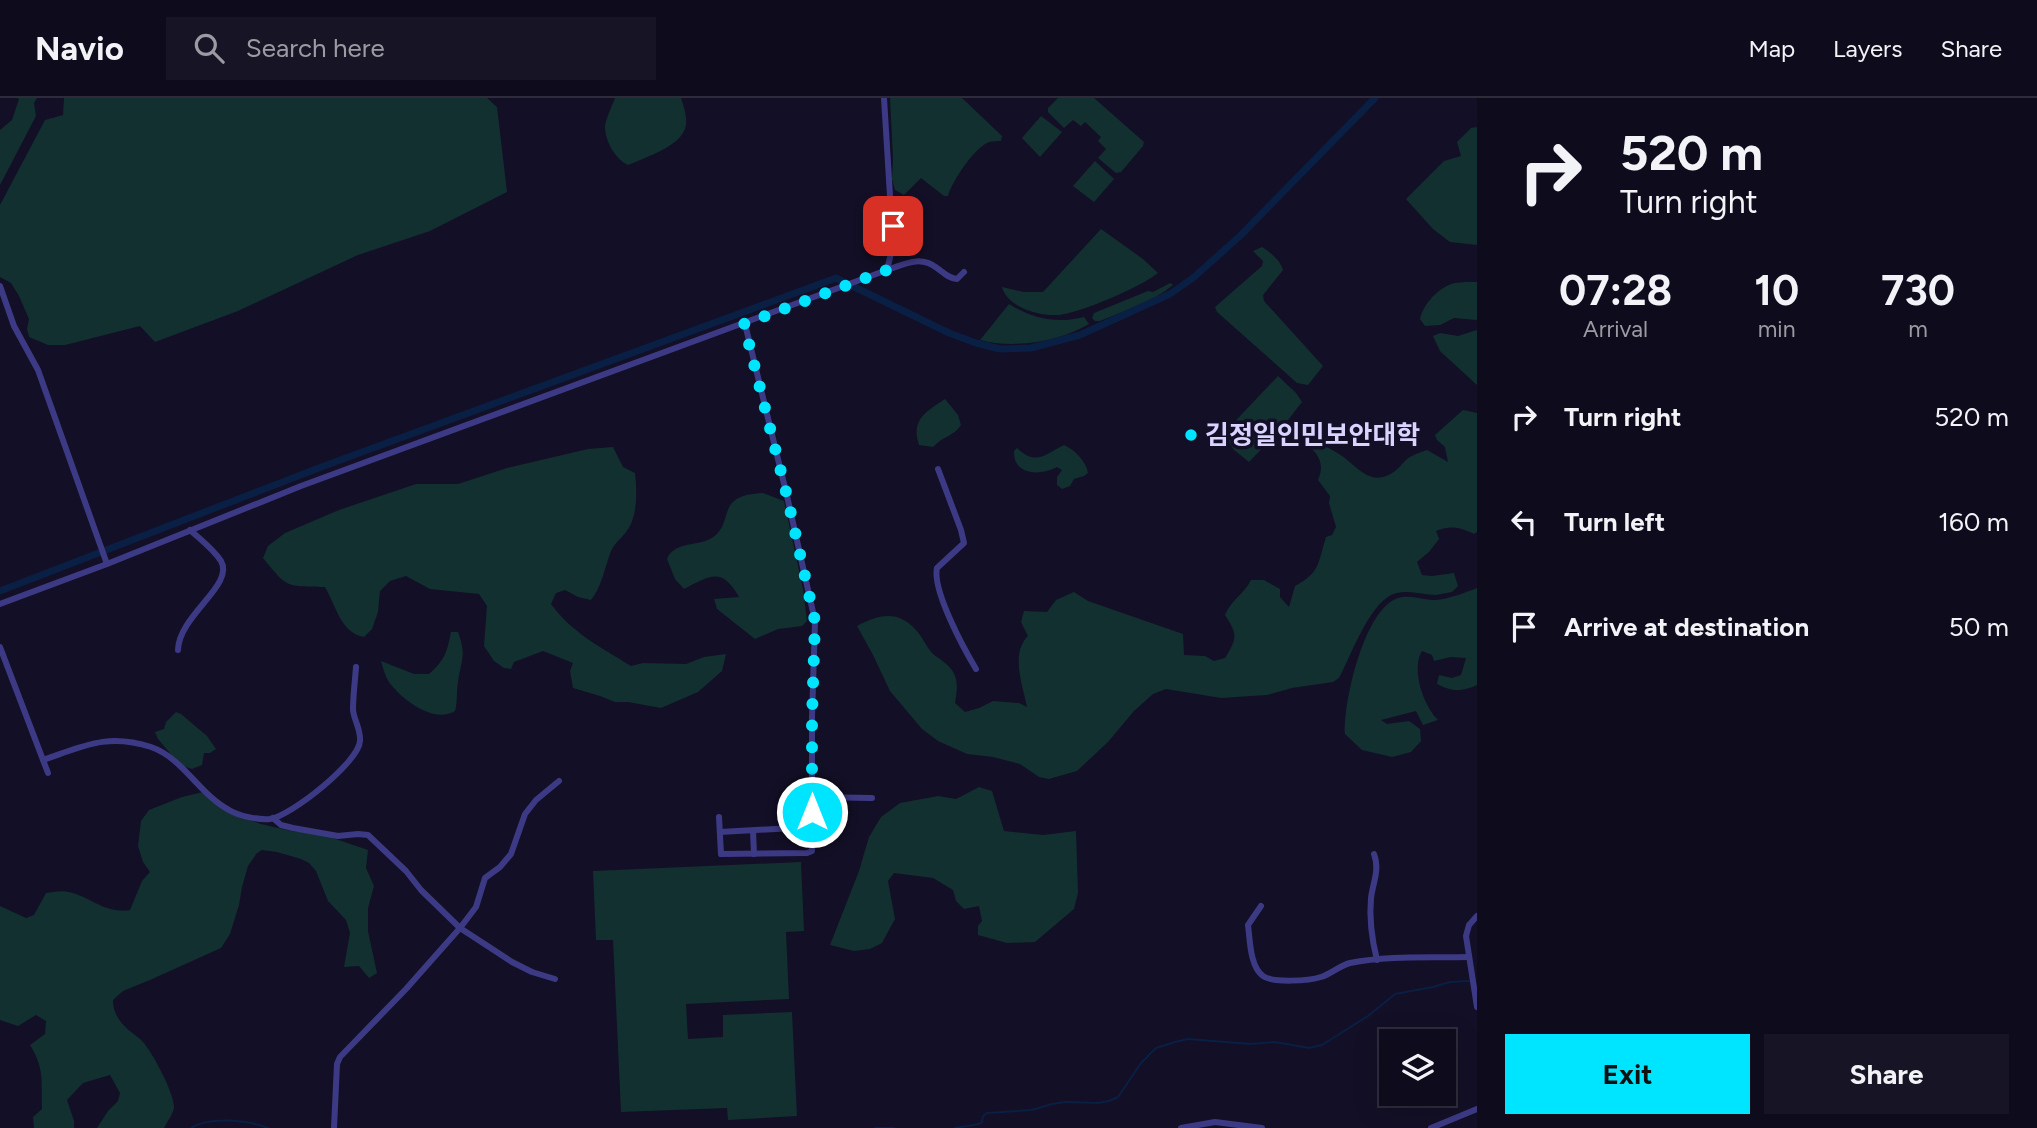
<!DOCTYPE html>
<html lang="en">
<head>
<meta charset="utf-8">
<style>
  :root { --surface:#0e0b1c; --page:#171425; --text:#f1f3f6; --muted:#9b9ba3; --line:#2e2b3b; --accent:#00e5ff }
  body { margin:0; font-family:Figtree,"Noto Sans KR",sans-serif; background:var(--page); color:var(--text); height:100vh; display:flex; flex-direction:column; font-size:26px; white-space:nowrap }
  * { box-sizing:border-box; margin:0 }
  p { font-size:23px; color:var(--muted) }
  .icon { flex:none; width:38px; height:38px; fill:none; stroke:currentColor; stroke-width:2; stroke-linecap:round; stroke-linejoin:round }
  .map { position:relative; flex:1; overflow:hidden }
  .details { display:flex; flex-direction:column; background:var(--surface); width:560px }
  .details>* { flex:none }
  .banner { background:#0e0b1c; color:var(--text); overflow:hidden }
  .controls { position:absolute; left:1379px; top:931px; display:grid; gap:14px }
  .controls a { display:grid; place-items:center; width:77px; height:77px; border-radius:0px; background:var(--surface); box-shadow:0 7px 28px #0002,0 0 0 2px var(--line); font-size:35px }
  .pin { position:absolute; display:grid; place-items:center; width:60px; height:60px; color:#fff; margin:-30px; border-radius:14px; box-shadow:0 4px 10px #0006 }
  .me { position:absolute; width:77px; margin:-38px; rotate:0deg; stroke-linejoin:round; filter:drop-shadow(0 0 5px #0008) }
  .turn { display:flex; align-items:center; gap:24px; height:147px; padding:0 28px; font-size:32px }
  .turn .icon { width:91px; height:91px; stroke-width:2.5 }
  .turn b { display:block; font-size:49px; line-height:60px }
  .eta { display:flex; justify-content:space-evenly; align-items:center; height:119px; text-align:center }
  .eta b { font-size:42px; font-weight:700; line-height:49px }
  .action { display:flex; gap:14px; margin-top:auto; padding:14px 28px }
  .action a { flex:1; height:80px; border-radius:0px; background:var(--accent); color:#111; font-size:28px; font-weight:700; line-height:80px; text-align:center }
  .action a+a { background:var(--page); color:var(--text) }
  ul { padding:0; list-style:none }
  li { display:flex; align-items:center; gap:21px; height:105px; padding:0 28px }
  li div { flex:1 }
  li b { display:block; font-size:26px }
  li em { font-style:normal }
  header { display:flex; align-items:center; gap:42px; box-sizing:border-box; height:98px; padding:0 35px; background:var(--surface); border-bottom:2px solid var(--line) }
  header strong { font-size:33px }
  nav { display:flex; gap:38px; margin-inline-start:auto; font-size:24px }
  .search { width:490px; height:63px; background:var(--page); display:flex; align-items:center; gap:18px; box-sizing:border-box; padding:0 24px; border-radius:0px; color:var(--muted); font-size:26px }
  main { display:flex; flex:1; min-height:0 }
  .map>svg:first-child { display:block }
</style>
</head>
<body>
<header>
<strong>Navio</strong>
<div class="search"><svg class="icon" aria-label="search" viewBox="0 0 24 24"><circle cx="10" cy="10" r="6"/><path d="M15 15l6 6"/></svg>Search here</div>
<nav><a>Map</a><a>Layers</a><a>Share</a></nav>
</header>
<main>
<div class="map">
<svg width="1477" height="1030" viewBox="0 0 1477 1030">
  <rect width="100%" height="100%" fill="#130f26"/>
  <g fill="#12302f">
    <path d="M17 0H37L34 5 36 18 0 87V32L12 22 19 1Z"/>
    <path d="M64 0H487L497 9 507 94 430 133 358 157 238 213 155 244 140 228 65 247H48L29 239 27 231 29 221 19 198 11 185 0 179V107L45 22 63 17Z"/>
    <path d="M615 0H681C684 9 687 18 686 27 683 48 644 60 628 67 615 61 605 43 605 28 606 20 612 8 615 0Z"/>
    <path d="M890 0H962L1002 38 1001 43C998 43 993 43 989 44 975 49 952 83 948 98H944L921 80 904 97 895 92 892 81 893 60Z"/>
    <path d="M1058 0H1094L1144 44 1143 48 1121 74 1116 75 1098 60 1106 51 1098 43 1101 39 1085 24 1081 28 1073 22 1064 30 1048 14V10Z"/>
    <path d="M1041 18 1062 34 1040 59 1022 40Z"/>
    <path d="M1477 29V147L1450 144 1433 131 1406 101 1444 63 1461 58 1457 44 1471 30Z"/>
    <path d="M1095 63 1114 81 1094 104 1073 88Z"/>
    <path d="M1101 131 1143 161 1158 175C1143 188 1076 217 1057 217 1039 218 1007 209 1002 189L1024 194H1043Z"/>
    <path d="M1262 149C1270 154 1281 163 1283 172L1263 197 1264 203 1323 268 1308 287 1297 285 1217 214 1215 209 1262 168 1263 163 1253 153Z"/>
    <path d="M1472 184H1477V222L1454 220 1440 227 1425 228 1420 221C1423 208 1435 193 1449 187 1455 184 1464 184 1472 184Z"/>
    <path d="M1170 185 1173 187C1153 204 1124 213 1100 223H1095L1092 220 1094 215 1148 193 1153 194Z"/>
    <path d="M1009 206C1033 221 1057 226 1084 219L1089 226C1059 244 1013 251 980 242Z"/>
    <path d="M1477 232V287L1440 253 1433 238 1440 235 1458 238Z"/>
    <path d="M1278 278 1296 295 1302 304 1281 331 1249 364 1234 352 1223 336Z"/>
    <path d="M945 301 958 317 961 327C953 339 943 338 933 349L919 347C911 322 925 314 945 301Z"/>
    <path d="M1463 312 1477 315V434L1474 436C1460 429 1451 427 1436 433L1439 441 1429 454 1417 464 1422 477 1432 478 1454 475 1458 488 1452 494C1447 495 1441 496 1436 497 1423 497 1411 492 1397 495 1371 500 1351 558 1339 580L1333 584 1292 590 1267 597 1221 600 1166 591 1153 596 1134 613 1108 644 1077 673 1049 681 1039 679 1020 666 993 659 967 656 938 643 922 631 890 593 873 557 857 528C879 516 898 512 916 532 922 538 926 548 932 555 936 559 941 561 945 565 959 576 958 588 955 605L965 614 979 610 993 603 1019 605 1027 609C1023 589 1010 555 1028 538L1021 524 1024 513 1047 514 1056 502 1074 494 1088 503 1183 536 1184 557 1205 558 1214 563 1225 560C1237 540 1238 537 1225 517 1231 502 1244 496 1251 482H1264L1280 491V499L1289 509 1295 488C1321 474 1318 464 1326 439L1332 437 1336 429 1329 405 1330 398 1318 382C1325 366 1319 357 1307 346V342L1312 338C1320 346 1329 350 1339 356 1353 364 1367 386 1386 378 1396 374 1400 368 1407 361 1412 357 1421 354 1427 352L1448 364 1445 349 1437 342 1435 337Z"/>
    <path d="M1064 347C1075 352 1086 363 1088 375L1084 378 1074 381 1070 388 1062 391 1057 387V379L1062 372 1057 369C1041 378 1013 378 1014 353L1017 350C1036 368 1044 357 1064 347Z"/>
    <path d="M613 349 623 369 635 375C637 392 638 420 626 434 620 442 613 446 610 456 604 472 602 488 591 502L578 499 565 492 556 495 551 506C572 535 602 550 631 568L643 565 686 566 704 559 726 556 722 573 698 594 661 610 628 604H615L600 598 573 590 570 573 573 565 543 553 514 564 511 571 504 570 494 563 484 548 487 508 479 496 430 491 406 478 390 483 380 493 378 514 372 531 364 539C341 535 336 508 325 489 286 488 288 491 263 460L268 448 285 435 339 412 416 386H458L507 370 588 351Z"/>
    <path d="M763 395 784 403 803 491 807 523 802 528 778 531 755 541 717 511 714 501 739 499C722 469 711 477 684 491L675 481 667 461C674 444 696 448 710 441 737 426 712 397 763 395Z"/>
    <path d="M1477 490V587C1462 594 1452 594 1437 586L1439 577 1452 580 1461 577 1466 560 1451 559 1434 563 1432 557 1422 553C1411 571 1423 607 1438 622L1423 627 1416 613 1381 622 1387 626 1409 623 1420 631 1421 643 1411 654 1392 659 1362 652 1345 636C1343 605 1364 511 1398 500 1410 496 1423 502 1435 502 1449 501 1464 495 1477 490Z"/>
    <path d="M451 534H458C467 559 461 561 458 585 456 594 458 603 455 613 434 626 402 602 389 584 385 578 383 570 381 563L414 576H429C445 562 447 554 451 534Z"/>
    <path d="M176 614 181 616 207 638 216 651 210 655H204L202 667 192 671 180 667 158 641 155 634 164 631 166 624Z"/>
    <path d="M979 689 992 693 1004 733 1043 737 1076 733 1078 795 1074 811 1035 844 1007 845 978 837V828L982 823 979 808 964 811 956 803 953 792 933 780 894 775 888 783 895 821 882 845 870 851 854 853 830 847 859 773 869 739 881 719 900 705 938 698 956 701Z"/>
    <path d="M203 694 228 714 261 726 291 733 321 736 368 752 366 770 374 788 368 810V833L377 875 369 880 359 868 344 869 350 835 346 822 328 803 316 773 309 765 301 761 277 754 262 752 257 755 248 768 242 789 239 807 230 836 221 850 150 882 123 893 113 902C113 921 126 930 140 941 150 949 175 996 174 1010 173 1016 167 1024 164 1030H97L108 1013 118 1003 120 995 110 977 83 985 67 1002 74 1023V1030H34L33 1019 42 1011C41 984 45 971 30 947L45 936 46 923 36 917 18 928 0 922V808L26 820 34 817 46 795C53 794 62 792 69 794 91 799 105 816 130 812L142 783 150 774 143 764 138 748 141 723 149 712 182 699Z"/>
    <path d="M801 764 804 833 786 834 789 901 686 906 688 941 723 939V917L792 914 797 1018 728 1022 727 1010 621 1014 613 842H596L593 773Z"/>
  </g>
  <g fill="none" stroke-linecap="round" stroke-linejoin="round">
    <g stroke="#0a1f44" stroke-width="2">
      <path d="M191 1030C209 1018 248 1022 268 1030"/>
      <path d="M875 1030H894"/>
      <path d="M955 1030 979 1026 982 1024 983 1018 987 1015 1032 1012 1052 1006 1065 1004 1098 1005 1109 1003 1118 999 1141 965 1156 950 1175 944 1188 941 1251 946 1275 944 1309 950 1322 947 1368 918 1395 896 1433 889 1450 884 1469 883"/>
    </g>
    <path stroke="#0a1f44" stroke-width="7" d="M0 493 324 368 836 180 949 235 976 245 1000 251 1031 250 1080 237 1170 196 1193 180 1241 137 1375 0"/>
    <g stroke="#3d3a85" stroke-width="6">
      <path d="M887 172C905 166 920 157 937 170 944 175 948 180 957 181L964 174"/>
      <path d="M0 188 14 228 38 272 107 466"/>
      <path d="M938 371 961 432 964 445 937 470C932 492 964 551 976 571"/>
      <path d="M0 506 107 466 301 388 887 172 893 147 884 0"/>
      <path d="M0 549 48 675"/>
      <path d="M178 552C179 517 235 487 221 463 213 451 201 442 190 432"/>
      <path d="M43 662C84 648 107 635 151 649 183 660 199 696 229 712 239 718 258 722 270 721 291 718 359 664 360 643 361 632 354 622 353 612 353 598 355 583 356 569"/>
      <path d="M812 699 872 700"/>
      <path d="M719 719 721 756 807 755 812 753V619L815 523 787 398 745 226"/>
      <path d="M273 720 281 727 293 730 338 738 358 736 368 737 406 773 421 792 460 830 512 864 532 874 555 881"/>
      <path d="M753 733 754 756"/>
      <path d="M720 734 812 729"/>
      <path d="M1374 756C1380 772 1373 784 1371 800 1369 821 1372 842 1377 862"/>
      <path d="M1261 808 1248 827C1250 842 1250 869 1263 878 1272 885 1309 883 1321 879 1331 876 1339 868 1350 865 1389 857 1429 860 1469 859"/>
      <path d="M1477 818 1469 827 1466 838 1477 909"/>
      <path d="M334 1030 337 966 340 959 406 891 460 830 476 809 485 780 500 769 511 756 525 716 536 702 559 683"/>
      <path d="M1181 1030 1215 1024 1262 1030"/>
      <path d="M1431 1030 1477 1011"/>
    </g>
  </g>
  <g fill="none" stroke-linecap="round" stroke-linejoin="round">
    <path stroke="#00e5ff" stroke-width="12" stroke-dasharray="0 21.6" d="M812 714V619L815 523 787 398 744 226 887 172 893 147V128"/>
  </g>
  <circle fill="#00e5ff" stroke="#130f26" stroke-width="2.5" cx="1191" cy="337" r="7"/>
  <g text-anchor="middle" stroke-width="7" stroke-linejoin="round" paint-order="stroke">
    <g font-size="26" font-weight="bold" fill="#d9d4ff" stroke="#130f26" text-anchor="start">
      <text x="1205" y="346">김정일인민보안대학</text>
    </g>
  </g>
</svg>
<div class="controls">
<a><svg class="icon" aria-label="layers" viewBox="0 0 24 24"><path d="M12 4l9 5-9 5-9-5zM3 14l9 5 9-5"/></svg></a>
</div>
<div class="pin" style="left:893px;top:128px;background:#d93025"><svg class="icon" aria-label="arrive" viewBox="0 0 24 24"><path d="M6 21V4h12l-3 4 3 4H6"/></svg></div>
<svg class="me" style="left:812px;top:714px" viewBox="-20 -20 40 40"><circle r="17" fill="#00e5ff" stroke="#fff" stroke-width="3"/><path d="M0-11L8 9 0 5-8 9z" fill="#fff"/></svg>
</div>
<section class="details">
<div class="banner">
<div class="turn"><svg class="icon" aria-label="right" viewBox="0 0 24 24"><path d="M7 20v-9h11M14 6l5 5-5 5"/></svg><div><b>520 m</b>Turn right</div></div>
</div>
<div class="eta">
<div><b>07:28</b><p>Arrival</p></div>
<div><b>10</b><p>min</p></div>
<div><b>730</b><p>m</p></div>
</div>
<ul>
<li><svg class="icon" aria-label="right" viewBox="0 0 24 24"><path d="M7 20v-9h11M14 6l5 5-5 5"/></svg><div><b>Turn right</b></div><em>520 m</em></li>
<li><svg class="icon" aria-label="left" viewBox="0 0 24 24"><path d="M17 20v-9H6M10 6l-5 5 5 5"/></svg><div><b>Turn left</b></div><em>160 m</em></li>
<li><svg class="icon" aria-label="arrive" viewBox="0 0 24 24"><path d="M6 21V4h12l-3 4 3 4H6"/></svg><div><b>Arrive at destination</b></div><em>50 m</em></li>
</ul>
<div class="action"><a>Exit</a><a>Share</a></div>
</section>
</main>
</body>
</html>
